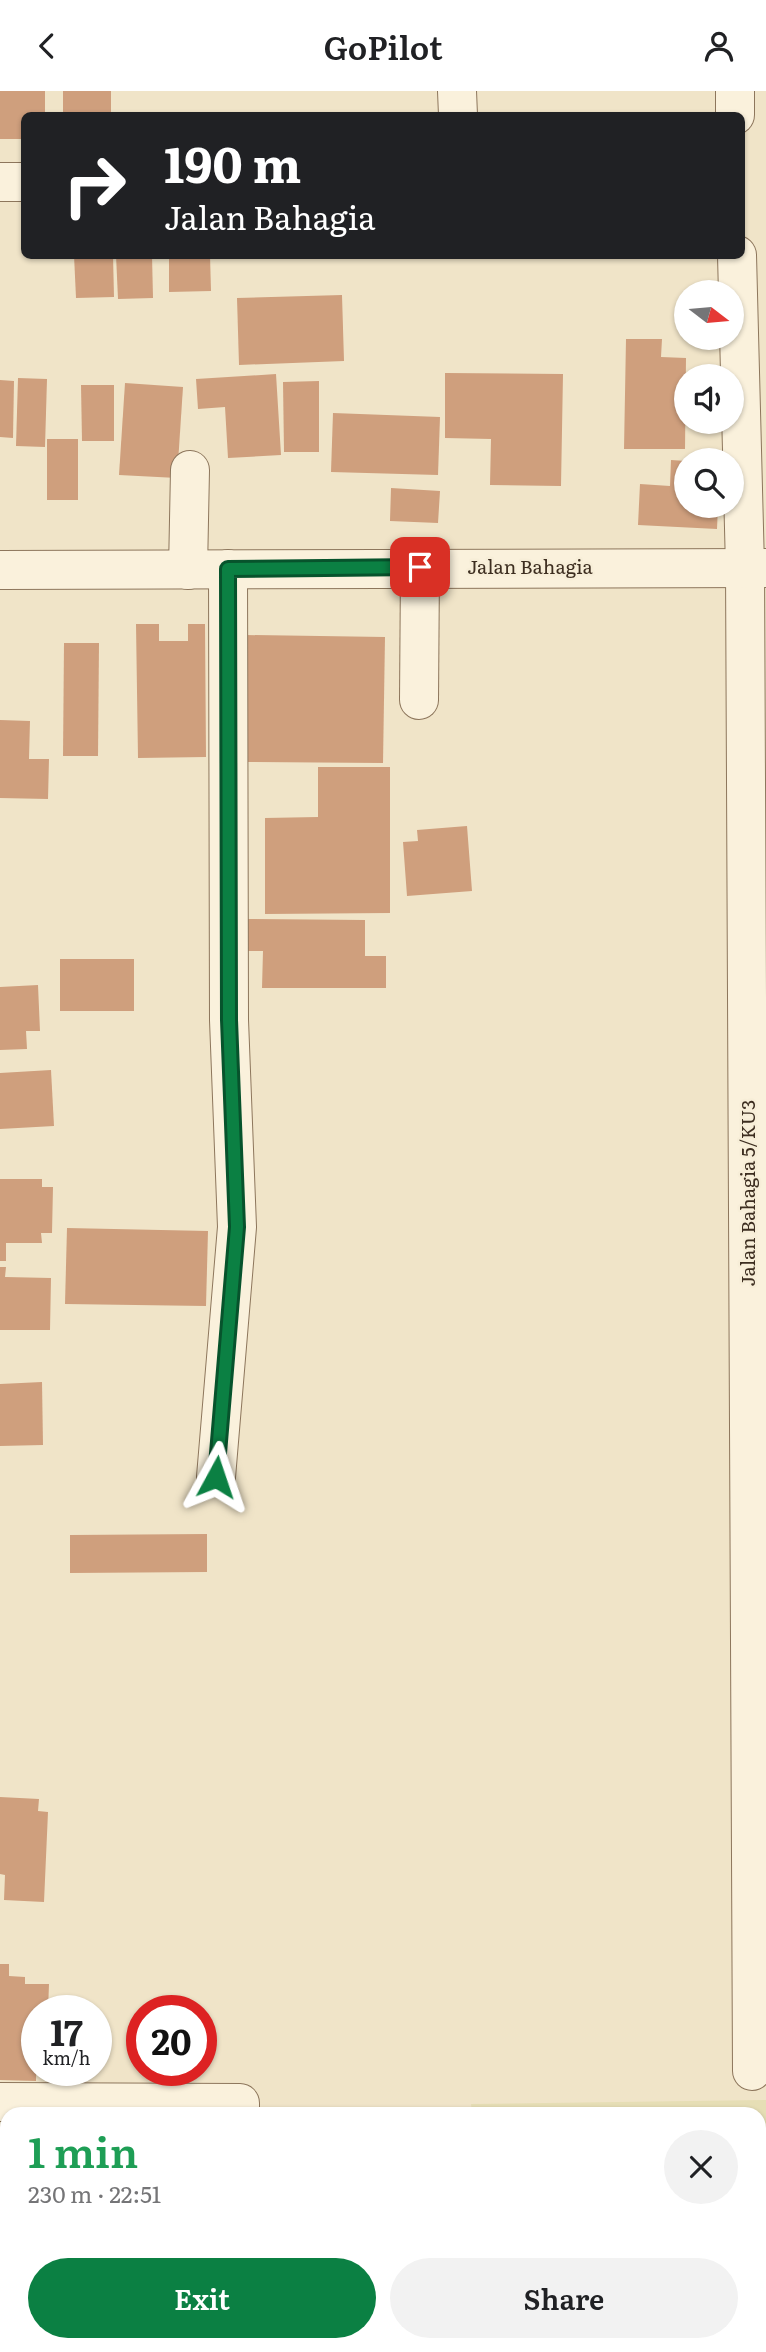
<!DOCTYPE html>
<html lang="en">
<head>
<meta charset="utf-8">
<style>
  :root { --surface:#fff; --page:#f2f2f2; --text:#202124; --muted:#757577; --accent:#0b8043 }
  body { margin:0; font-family:Literata,serif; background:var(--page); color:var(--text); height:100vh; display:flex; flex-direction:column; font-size:26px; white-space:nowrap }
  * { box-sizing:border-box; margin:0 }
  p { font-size:23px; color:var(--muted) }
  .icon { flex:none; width:38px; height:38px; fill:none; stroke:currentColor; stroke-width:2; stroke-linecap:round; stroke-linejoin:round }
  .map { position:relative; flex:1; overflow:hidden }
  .panel { position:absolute; left:0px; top:2016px; width:766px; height:245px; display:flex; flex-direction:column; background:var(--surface); border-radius:21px 21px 0 0; box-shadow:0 2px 5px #0004 }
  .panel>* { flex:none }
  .top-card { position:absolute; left:21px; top:21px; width:724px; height:147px; border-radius:10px; box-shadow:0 2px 5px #0004; background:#202124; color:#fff; overflow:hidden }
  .needle { width:46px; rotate:106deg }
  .buttons { position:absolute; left:674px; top:189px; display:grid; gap:14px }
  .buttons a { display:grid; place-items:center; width:70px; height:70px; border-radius:50%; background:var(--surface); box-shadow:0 2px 5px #0004; font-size:35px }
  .speed { position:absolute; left:21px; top:1904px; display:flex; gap:14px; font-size:35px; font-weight:700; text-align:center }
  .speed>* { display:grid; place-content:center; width:91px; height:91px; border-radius:50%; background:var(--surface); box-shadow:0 2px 5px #0004; line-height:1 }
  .speed small { font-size:18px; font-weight:400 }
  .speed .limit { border:10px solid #d22; background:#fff; color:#111 }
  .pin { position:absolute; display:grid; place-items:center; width:60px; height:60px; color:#fff; margin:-30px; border-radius:14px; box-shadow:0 4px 10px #0006 }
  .me { position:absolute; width:77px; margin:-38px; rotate:5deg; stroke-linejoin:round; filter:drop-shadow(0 0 5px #0008) }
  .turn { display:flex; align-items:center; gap:24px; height:147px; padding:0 28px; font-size:32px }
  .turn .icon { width:91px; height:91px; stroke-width:2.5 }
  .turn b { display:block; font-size:49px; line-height:60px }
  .round { display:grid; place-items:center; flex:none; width:74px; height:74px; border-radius:37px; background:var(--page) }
  .overview { display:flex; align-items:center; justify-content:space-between; height:119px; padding:0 28px }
  h1 { font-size:42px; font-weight:600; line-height:52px; color:#1e9e55 }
  .primary-button { display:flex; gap:14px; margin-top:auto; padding:14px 28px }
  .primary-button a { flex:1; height:80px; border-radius:42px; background:var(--accent); color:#fff; font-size:28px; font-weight:600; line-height:80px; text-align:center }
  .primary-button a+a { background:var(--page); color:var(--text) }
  header { display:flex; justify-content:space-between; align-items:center; height:91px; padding:0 28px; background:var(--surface); font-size:32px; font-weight:600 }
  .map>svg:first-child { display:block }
</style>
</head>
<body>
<header><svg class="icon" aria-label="back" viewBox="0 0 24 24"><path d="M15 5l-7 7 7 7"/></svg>GoPilot<svg class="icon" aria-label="person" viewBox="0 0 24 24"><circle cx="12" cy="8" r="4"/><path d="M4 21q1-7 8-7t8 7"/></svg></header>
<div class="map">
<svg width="766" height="2261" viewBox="0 0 766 2261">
  <rect width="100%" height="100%" fill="#f0e4c8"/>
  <path fill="#e6deb5" d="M766 2009V2261H504L503 2254H760V2023H472L471 2013Z"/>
  <g fill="#cf9f7d">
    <path d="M0 0H45V24H24V48H0Z"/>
    <rect x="63" y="0" width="48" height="24"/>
    <path d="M74 164H113L114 206 76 207Z"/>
    <path d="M116 164H152L153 207 118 208Z"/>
    <path d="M169 164H210L211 200 169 201Z"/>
    <path d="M342 204 344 270 239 274 237 207Z"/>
    <path d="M626 248H662L661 266 686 267 685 358H624Z"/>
    <path d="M445 282 563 283 561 395 490 394 491 348 445 347Z"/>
    <path d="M276 283 281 364 228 367 225 316 198 318 196 288Z"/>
    <path d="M18 287 47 288 45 356 16 355Z"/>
    <path d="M0 289 14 290 13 347 0 346Z"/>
    <path d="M319 290V361H284L283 291Z"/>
    <path d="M125 292 183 296 177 387 119 384Z"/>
    <path d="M81 294H114V350H82Z"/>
    <path d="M333 322 440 326 438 384 331 381Z"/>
    <rect x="47" y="348" width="31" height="61"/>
    <path d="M671 369 686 370V415H718L717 438 638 434 640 393 670 395Z"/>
    <path d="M391 397 440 400 438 432 390 430Z"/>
    <path d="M136 533H159V550H188V533H205L206 666 138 667Z"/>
    <path d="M246 544 385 546 383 672 244 671Z"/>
    <path d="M64 552H99L98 665H63Z"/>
    <path d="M0 629 30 630 29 668H49L48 708 0 707Z"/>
    <path d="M318 676H390V822L265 823V727L318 726Z"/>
    <path d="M467 735 472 800 407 805 403 751 418 750 417 739Z"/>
    <path d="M245 828 365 829V865H386V897H262L263 860H245Z"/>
    <rect x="60" y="868" width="74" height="52"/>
    <path d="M38 894 40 940H26L27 958 0 959V896Z"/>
    <path d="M51 979 54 1035 0 1038V982Z"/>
    <path d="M0 1088H42V1096H53L52 1142H41L42 1152H6V1170H0Z"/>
    <path d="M67 1137 208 1140 206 1215 65 1213Z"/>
    <path d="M0 1176H6L5 1186 51 1187 50 1239H0Z"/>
    <path d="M42 1291 43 1354 0 1355V1293Z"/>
    <path d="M207 1443V1481L70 1482V1444Z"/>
    <path d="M0 1706 39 1708 38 1720 48 1721 44 1811 4 1809 5 1784 0 1783Z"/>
    <path d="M0 1873H9V1885L25 1886V1893H49L48 1920H37L36 1990 0 1989Z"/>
    <rect x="0" y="2127" width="7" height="55"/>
    <rect x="107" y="2254" width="109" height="7"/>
  </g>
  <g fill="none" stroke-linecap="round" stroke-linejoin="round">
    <defs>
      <g id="minor">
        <path d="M457 0 458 24"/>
        <path d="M735 24V0"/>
        <path d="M0 91H24"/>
        <path d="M737 164 745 476 752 1980"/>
        <path d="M0 479 766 477"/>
        <path d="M188 479 190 379"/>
        <path d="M419 609 420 476"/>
        <path d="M216 1386 237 1136 229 929 228 478"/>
        <path d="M0 2011 240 2012V2023"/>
        <path d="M0 2232H7"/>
        <path d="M88 2254V2261"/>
        <path d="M245 2254V2261"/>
      </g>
    </defs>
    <use href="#minor" stroke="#8d765c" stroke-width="40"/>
    <use href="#minor" stroke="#faf1dc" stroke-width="38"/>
  </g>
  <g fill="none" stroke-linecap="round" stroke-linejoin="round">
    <defs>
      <path id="route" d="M216 1386 237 1136 229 929 228 478 420 476"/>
    </defs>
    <use href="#route" stroke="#07532c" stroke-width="18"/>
    <use href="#route" stroke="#0b8043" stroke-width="12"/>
  </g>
  <g text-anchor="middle" stroke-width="5" stroke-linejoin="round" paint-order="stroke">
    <g font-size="19" fill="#3d2e20" stroke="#f7eed8">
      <text x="530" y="483">Jalan Bahagia</text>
      <text transform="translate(748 1102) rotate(-90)" y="7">Jalan Bahagia 5/KU3</text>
    </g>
  </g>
</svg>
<div class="buttons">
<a><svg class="needle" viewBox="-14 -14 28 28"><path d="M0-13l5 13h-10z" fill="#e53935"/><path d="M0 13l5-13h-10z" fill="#757577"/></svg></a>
<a><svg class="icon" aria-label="sound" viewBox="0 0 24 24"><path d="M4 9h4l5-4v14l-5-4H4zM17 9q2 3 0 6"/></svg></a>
<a><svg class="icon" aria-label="search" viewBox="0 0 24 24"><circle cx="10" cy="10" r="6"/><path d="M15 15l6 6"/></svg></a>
</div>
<div class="speed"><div>17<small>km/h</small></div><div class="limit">20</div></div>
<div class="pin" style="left:420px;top:476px;background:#d93025"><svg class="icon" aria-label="arrive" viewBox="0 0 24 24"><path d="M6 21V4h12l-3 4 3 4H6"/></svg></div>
<svg class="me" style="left:216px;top:1386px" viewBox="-20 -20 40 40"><path d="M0-17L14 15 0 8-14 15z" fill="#0b8043" stroke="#fff" stroke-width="4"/></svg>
<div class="top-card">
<div class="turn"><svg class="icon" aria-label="right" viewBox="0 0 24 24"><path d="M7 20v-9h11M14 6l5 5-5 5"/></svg><div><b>190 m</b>Jalan Bahagia</div></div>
</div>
<section class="panel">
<div class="overview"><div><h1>1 min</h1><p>230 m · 22:51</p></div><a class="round"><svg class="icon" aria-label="close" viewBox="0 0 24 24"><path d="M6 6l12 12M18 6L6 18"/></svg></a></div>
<div class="primary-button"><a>Exit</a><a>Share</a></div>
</section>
</div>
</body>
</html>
